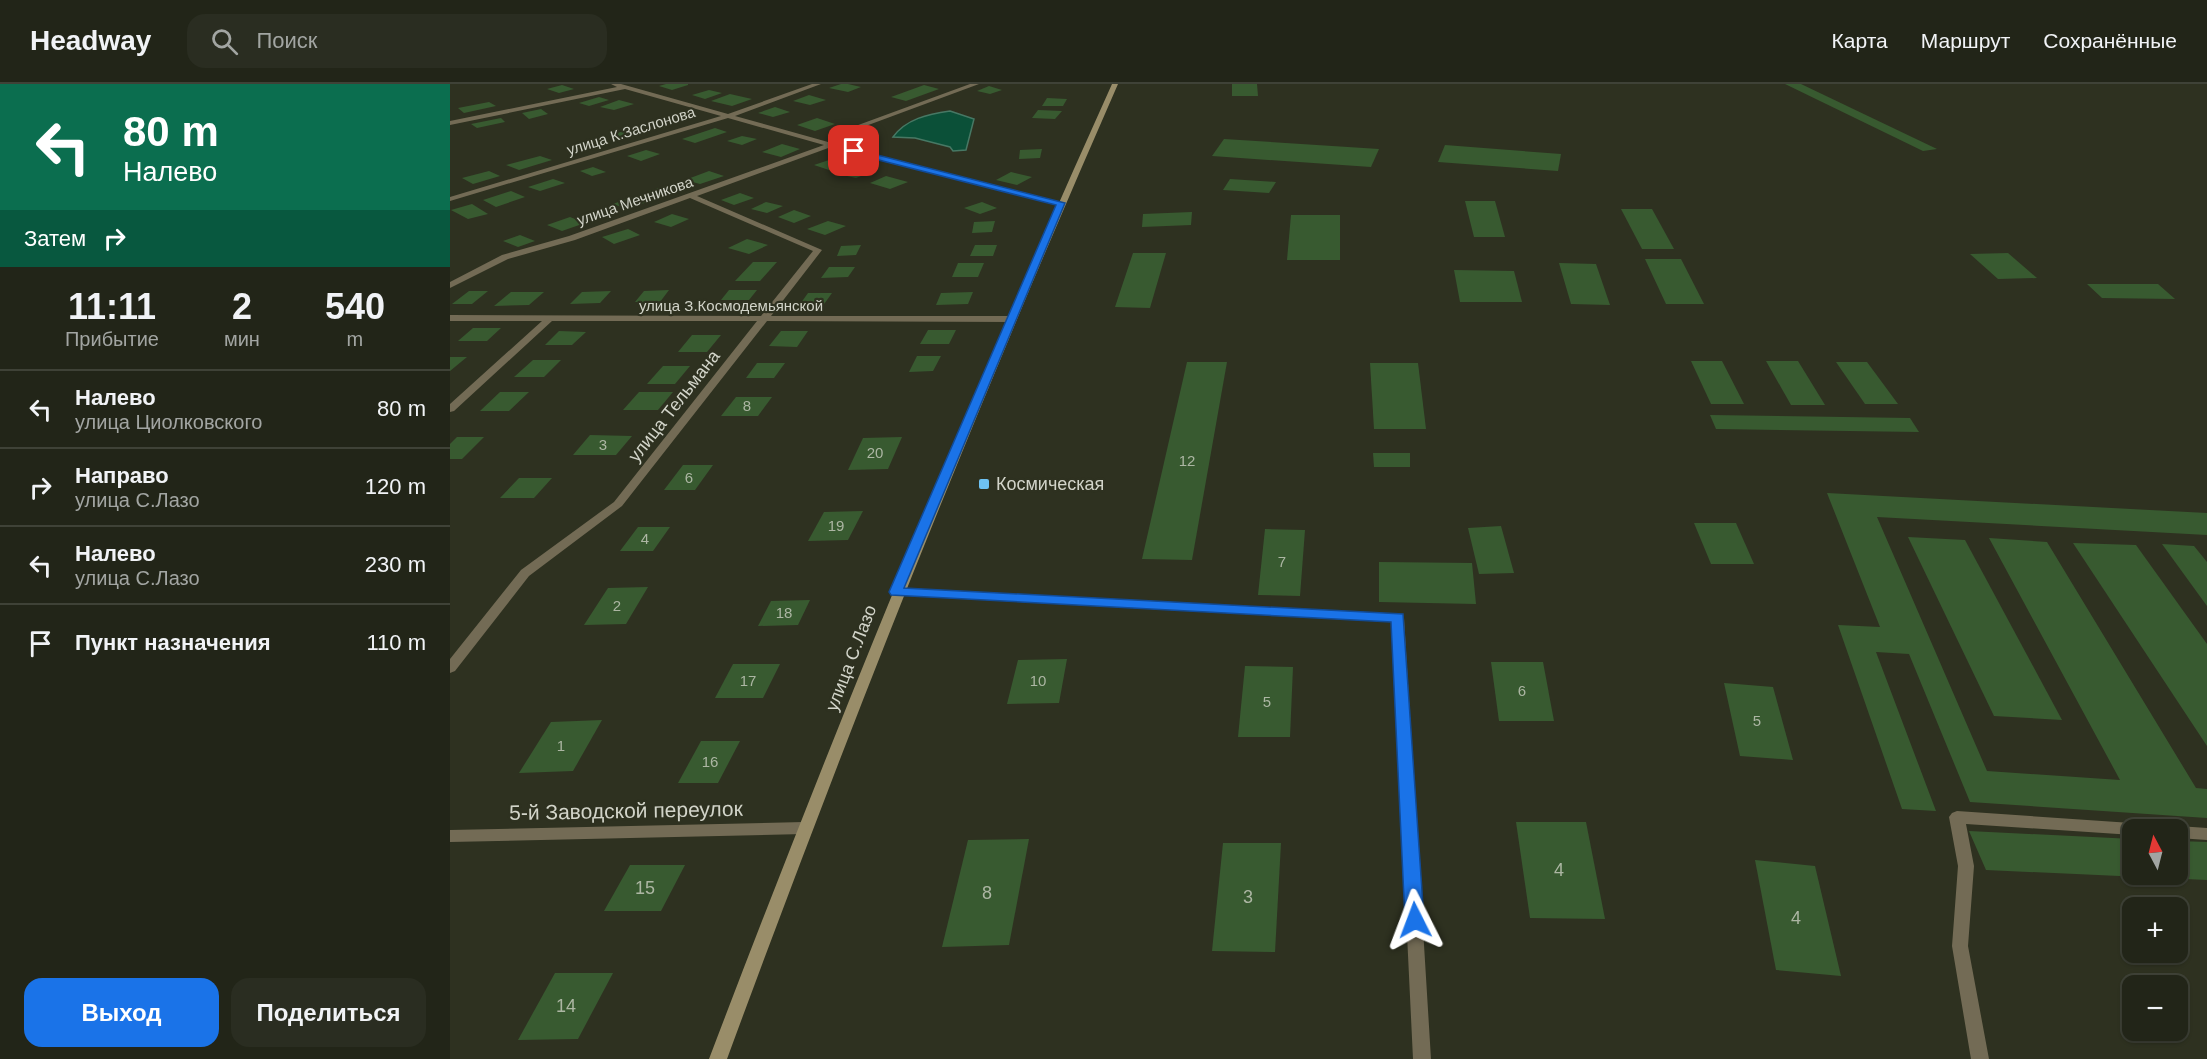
<!DOCTYPE html>
<html lang="ru">
<head>
<meta charset="utf-8">
<style>
  :root { --surface:#222518; --page:#2a2d21; --text:#f1f3f6; --muted:#a2a5a2; --line:#3f4237; --accent:#1a73e8 }
  body { margin:0; font-family:Arial,sans-serif; background:var(--page); color:var(--text); height:100vh; display:flex; flex-direction:column; font-size:22px; white-space:nowrap }
  * { box-sizing:border-box; margin:0 }
  p { font-size:20px; color:var(--muted) }
  .icon { flex:none; width:33px; height:33px; fill:none; stroke:currentColor; stroke-width:2; stroke-linecap:round; stroke-linejoin:round }
  .map { position:relative; flex:1; overflow:hidden }
  .panel { display:flex; flex-direction:column; background:var(--surface); width:450px }
  .panel>* { flex:none }
  .guide { background:#0b6e4f; color:#fff; overflow:hidden }
  .needle { width:39px; rotate:353deg }
  .controls { position:absolute; left:1672px; top:735px; display:grid; gap:12px }
  .controls a { display:grid; place-items:center; width:66px; height:66px; border-radius:12px; background:var(--surface); box-shadow:0 2px 4px #0004,0 0 0 2px var(--line); font-size:30px }
  .pin { position:absolute; display:grid; place-items:center; width:51px; height:51px; color:#fff; margin:-26px; border-radius:12px; box-shadow:0 3px 9px #0006 }
  .me { position:absolute; width:66px; margin:-33px; rotate:357deg; stroke-linejoin:round; filter:drop-shadow(0 0 4px #0008) }
  .turn { display:flex; align-items:center; gap:21px; height:126px; padding:0 24px; font-size:27px }
  .turn .icon { width:78px; height:78px; stroke-width:2.5 }
  .turn b { display:block; font-size:42px; line-height:51px }
  .then { display:flex; align-items:center; height:57px; padding:0 24px; background:#0003; gap:12px; font-size:22px }
  .eta { display:flex; justify-content:space-evenly; align-items:center; height:102px; text-align:center }
  .eta b { font-size:36px; font-weight:700; line-height:42px }
  .button { display:flex; gap:12px; margin-top:auto; padding:12px 24px }
  .button a { flex:1; height:69px; border-radius:18px; background:var(--accent); color:#fff; font-size:24px; font-weight:700; line-height:69px; text-align:center }
  .button a+a { background:var(--page); color:var(--text) }
  ul { padding:0; list-style:none }
  li { display:flex; align-items:center; gap:18px; height:78px; padding:0 24px; border-top:2px solid var(--line) }
  li div { flex:1 }
  li b { display:block; font-size:22px }
  li em { font-style:normal }
  header { display:flex; align-items:center; gap:36px; box-sizing:border-box; height:84px; padding:0 30px; background:var(--surface); border-bottom:2px solid var(--line) }
  header strong { font-size:28px }
  nav { display:flex; gap:33px; margin-inline-start:auto; font-size:21px }
  .search { width:420px; height:54px; background:var(--page); display:flex; align-items:center; gap:15px; box-sizing:border-box; padding:0 21px; border-radius:18px; color:var(--muted); font-size:22px }
  main { display:flex; flex:1; min-height:0 }
  .map>svg:first-child { display:block }
</style>
</head>
<body>
<header>
<strong>Headway</strong>
<div class="search"><svg class="icon" aria-label="search" viewBox="0 0 24 24"><circle cx="10" cy="10" r="6"/><path d="M15 15l6 6"/></svg>Поиск</div>
<nav><a>Карта</a><a>Маршрут</a><a>Сохранённые</a></nav>
</header>
<main>
<section class="panel">
<div class="guide">
<div class="turn"><svg class="icon" aria-label="left" viewBox="0 0 24 24"><path d="M17 20v-9H6M10 6l-5 5 5 5"/></svg><div><b>80 m</b>Налево</div></div>
<div class="then">Затем<svg class="icon" aria-label="right" viewBox="0 0 24 24"><path d="M7 20v-9h11M14 6l5 5-5 5"/></svg></div>
</div>
<div class="eta">
<div><b>11:11</b><p>Прибытие</p></div>
<div><b>2</b><p>мин</p></div>
<div><b>540</b><p>m</p></div>
</div>
<ul>
<li><svg class="icon" aria-label="left" viewBox="0 0 24 24"><path d="M17 20v-9H6M10 6l-5 5 5 5"/></svg><div><b>Налево</b><p>улица Циолковского</p></div><em>80 m</em></li>
<li><svg class="icon" aria-label="right" viewBox="0 0 24 24"><path d="M7 20v-9h11M14 6l5 5-5 5"/></svg><div><b>Направо</b><p>улица С.Лазо</p></div><em>120 m</em></li>
<li><svg class="icon" aria-label="left" viewBox="0 0 24 24"><path d="M17 20v-9H6M10 6l-5 5 5 5"/></svg><div><b>Налево</b><p>улица С.Лазо</p></div><em>230 m</em></li>
<li><svg class="icon" aria-label="arrive" viewBox="0 0 24 24"><path d="M6 21V4h12l-3 4 3 4H6"/></svg><div><b>Пункт назначения</b></div><em>110 m</em></li>
</ul>
<div class="button"><a>Выход</a><a>Поделиться</a></div>
</section>
<div class="map">
<svg width="1757" height="975" viewBox="0 0 1757 975">
  <rect width="100%" height="100%" fill="#2e3120"/>
  <path fill="#0b5038" stroke="#477864" stroke-width="1.5" d="M500 27 524 35 516 66 503 67 500 63 465 54 443 53C456 35 478 30 500 27Z"/>
  <g fill="#385a30">
    <path d="M216 0H238V1L222 6 209 2Z"/>
    <path d="M391 0H398L411 3 398 8 379 4Z"/>
    <path d="M782 0H807L808 12H782Z"/>
    <path d="M1335 0H1351L1487 65 1473 67Z"/>
    <path d="M112 1 124 5 109 9 97 5Z"/>
    <path d="M474 1 489 5 456 17 441 13Z"/>
    <path d="M539 2 552 6 540 10 527 7Z"/>
    <path d="M259 6 272 9 255 15 242 11Z"/>
    <path d="M280 10 302 15 282 22 261 17Z"/>
    <path d="M359 11 376 16 360 21 343 17Z"/>
    <path d="M149 13 159 16 139 22 129 19Z"/>
    <path d="M597 14 617 15 613 22H592Z"/>
    <path d="M169 16 184 20 164 26 150 23Z"/>
    <path d="M39 18 46 22 14 29 8 24Z"/>
    <path d="M325 23 340 28 323 33 308 29Z"/>
    <path d="M91 25 98 30 79 35 72 29Z"/>
    <path d="M588 26 612 27 605 35 582 34Z"/>
    <path d="M51 34 55 38 27 44 21 40Z"/>
    <path d="M221 34 232 37 214 44 202 41Z"/>
    <path d="M367 34 385 40 365 47 347 41Z"/>
    <path d="M265 44 277 48 245 59 232 55Z"/>
    <path d="M178 46 189 51 171 56 160 51Z"/>
    <path d="M292 52 307 55 292 61 277 57Z"/>
    <path d="M774 55 929 65 921 83 762 72Z"/>
    <path d="M136 58 148 62 128 68 117 64Z"/>
    <path d="M332 60 350 65 331 73 312 68Z"/>
    <path d="M995 61 1111 70 1108 87 988 78Z"/>
    <path d="M592 65 590 74 569 75 570 66Z"/>
    <path d="M196 66 210 70 191 77 177 72Z"/>
    <path d="M90 72 102 76 69 86 56 81Z"/>
    <path d="M382 75 399 81 382 87 364 81Z"/>
    <path d="M143 83 156 88 142 92 130 87Z"/>
    <path d="M404 83 421 88 406 94 388 90Z"/>
    <path d="M39 87 50 92 23 100 12 94Z"/>
    <path d="M259 87 274 92 250 100 235 96Z"/>
    <path d="M561 88 582 93 567 101 546 96Z"/>
    <path d="M436 92 458 98 440 105 420 99Z"/>
    <path d="M103 95 115 99 90 107 78 103Z"/>
    <path d="M780 95 826 98 819 109 773 106Z"/>
    <path d="M218 101 233 106 215 113 199 107Z"/>
    <path d="M61 107 75 113 46 123 33 116Z"/>
    <path d="M290 109 304 114 284 121 271 116Z"/>
    <path d="M182 113 197 118 177 125 163 120Z"/>
    <path d="M1015 117H1045L1055 153H1024Z"/>
    <path d="M316 118 333 122 317 129 301 125Z"/>
    <path d="M532 118 547 124 530 130 514 124Z"/>
    <path d="M22 120 38 130 18 135 1 126Z"/>
    <path d="M1171 125H1202L1224 165H1192Z"/>
    <path d="M344 126 361 132 344 139 328 133Z"/>
    <path d="M742 128 741 141 692 143 693 130Z"/>
    <path d="M222 130 239 135 221 143 204 138Z"/>
    <path d="M841 131H890V176H837Z"/>
    <path d="M120 133 135 139 112 147 97 141Z"/>
    <path d="M378 137 396 142 375 151 357 145Z"/>
    <path d="M545 137 542 148 522 149 524 138Z"/>
    <path d="M178 145 190 151 164 160 152 153Z"/>
    <path d="M70 151 85 157 68 163 53 157Z"/>
    <path d="M297 155 318 161 299 170 278 164Z"/>
    <path d="M411 161 406 171 387 172 391 162Z"/>
    <path d="M525 161H547L543 172H520Z"/>
    <path d="M683 169H716L700 224 665 223Z"/>
    <path d="M1558 169 1587 194 1548 195 1520 170Z"/>
    <path d="M1195 175H1231L1254 220H1216Z"/>
    <path d="M303 178H327L310 197H285Z"/>
    <path d="M508 179H534L528 193H502Z"/>
    <path d="M1109 179 1146 180 1160 221 1121 220Z"/>
    <path d="M379 183H405L398 193 371 194Z"/>
    <path d="M1004 186 1064 187 1072 218H1010Z"/>
    <path d="M1637 200H1708L1725 215 1652 214Z"/>
    <path d="M219 206 210 218H185L194 207Z"/>
    <path d="M279 206H307L299 216H271Z"/>
    <path d="M19 207H38L22 220H2Z"/>
    <path d="M161 207 150 219 120 220 132 208Z"/>
    <path d="M61 208H94L79 221 44 222Z"/>
    <path d="M523 208 518 220 486 221 491 209Z"/>
    <path d="M358 209H382L372 223H348Z"/>
    <path d="M23 244H51L37 257H8Z"/>
    <path d="M478 246H506L499 260H470Z"/>
    <path d="M109 247 136 248 122 261H95Z"/>
    <path d="M331 247H358L347 263 319 262Z"/>
    <path d="M242 251H271L257 268H228Z"/>
    <path d="M467 272H491L483 287 459 288Z"/>
    <path d="M0 273H17L0 287Z"/>
    <path d="M83 276H111L94 293H64Z"/>
    <path d="M1241 277H1272L1294 320H1261Z"/>
    <path d="M1316 277H1348L1375 321H1341Z"/>
    <path d="M737 278H777L742 476 692 475Z"/>
    <path d="M1386 278H1417L1448 320H1415Z"/>
    <path d="M307 279H335L324 294H296Z"/>
    <path d="M920 279H968L976 345H924Z"/>
    <path d="M213 282H240L225 300H197Z"/>
    <path d="M50 308H79L59 327H30Z"/>
    <path d="M189 308H223L208 326H173Z"/>
    <path d="M286 313H322L308 332H271Z"/>
    <path d="M1260 331 1460 334 1469 348 1266 345Z"/>
    <path d="M140 351 182 352 166 371H123Z"/>
    <path d="M7 353H34L12 375H0V360Z"/>
    <path d="M452 353 438 385 398 386 413 354Z"/>
    <path d="M923 369H960V383H924Z"/>
    <path d="M233 381H263L245 406H214Z"/>
    <path d="M69 394H102L84 414H50Z"/>
    <path d="M1377 409 1757 429V451L1427 433 1537 687 1670 696 1539 454 1597 458 1746 704 1757 705V734L1520 718 1459 570 1426 568 1486 727 1452 725 1388 541 1430 543Z"/>
    <path d="M413 427 398 456 358 457 374 428Z"/>
    <path d="M1244 439H1286L1304 480H1261Z"/>
    <path d="M1051 442 1064 489 1029 490 1018 444Z"/>
    <path d="M188 443H220L203 467H170Z"/>
    <path d="M815 445 855 446 850 512 808 511Z"/>
    <path d="M1458 453 1515 456 1612 636 1544 632Z"/>
    <path d="M1623 459 1686 461 1757 560V662Z"/>
    <path d="M1712 460 1744 462 1757 478V522Z"/>
    <path d="M929 478 1022 479 1026 520 929 518Z"/>
    <path d="M198 503 176 540 134 541 158 504Z"/>
    <path d="M360 516 348 541 308 542 321 517Z"/>
    <path d="M617 575 609 619 557 620 568 576Z"/>
    <path d="M1041 578H1093L1104 637H1049Z"/>
    <path d="M283 580H330L313 614H265Z"/>
    <path d="M795 582 843 583 840 653H788Z"/>
    <path d="M1274 599 1323 603 1343 676 1290 672Z"/>
    <path d="M152 636 123 687 69 689 101 638Z"/>
    <path d="M251 657H290L268 699H228Z"/>
    <path d="M1066 738H1136L1155 835 1080 834Z"/>
    <path d="M1519 747 1683 755V790H1728V757L1757 758V796L1536 786Z"/>
    <path d="M579 755 559 861 492 863 518 756Z"/>
    <path d="M773 759H831L825 868 762 867Z"/>
    <path d="M1305 776 1365 782 1391 892 1326 886Z"/>
    <path d="M180 781H235L211 827H154Z"/>
    <path d="M105 889H163L128 955 68 956Z"/>
  </g>
  <g fill="none" stroke-linecap="round" stroke-linejoin="round">
    <g fill="#736b55" fill-rule="evenodd">
      <path d="M161 0H171L278 30 362 0H371L285 32 378 58 381 51 520 0H529L386 53 385 60 614 119 610 121 381 63 247 112 372 166 321 232H561L565 235 561 238 317 237 172 422 79 492 5 587 0 589V575L71 486 164 418 307 237H102L4 327 0 328V320L92 237H0V231L311 232 363 167 240 114 125 156 58 175 0 204V198L52 171 119 152 374 61 278 34 0 117V113L271 32 175 5 0 41V37L167 3Z"/>
      <path d="M446 504 952 531 954 534 981 975H963L942 538 442 511 440 508Z"/>
      <path d="M1507 727 1696 740 1701 742 1703 746H1683V751L1516 740 1524 782 1518 862 1539 975H1521L1502 862 1508 782 1499 733 1502 729Z"/>
      <path d="M354 738 359 740 362 744 359 748 354 750 0 758V746Z"/>
      <path d="M1728 742 1757 744V756L1728 754V746H1722Z"/>
    </g>
    <path fill="#998d69" fill-rule="evenodd" d="M662 0H668C527 321 398 646 277 975H259C384 646 517 321 662 0Z"/>
  </g>
  <path fill="#1a73e8" stroke="#114b97" stroke-width="1.5" d="M404 65 615 119 454 504 953 530 974 836 971 841 965 844 958 841 955 836 941 538 441 511 439 508 606 121 401 69Z"/>
  <rect fill="#6ec2f3" stroke="#2e3120" stroke-width="2" x="528" y="394" width="12" height="12" rx="3"/>
  <g text-anchor="middle" stroke-width="4.5" stroke-linejoin="round" paint-order="stroke">
    <g font-size="15" fill="#d2d4c9" stroke="#2e3120">
      <text transform="translate(181 47) rotate(-17)" y="5">улица К.Заслонова</text>
      <text transform="translate(185 117) rotate(-19)" y="5">улица Мечникова</text>
      <text x="281" y="227">улица З.Космодемьянской</text>
    </g>
    <g font-size="15" fill="#acb6a3">
      <text x="297" y="327">8</text>
      <text x="153" y="366">3</text>
      <text x="425" y="374">20</text>
      <text x="737" y="382">12</text>
      <text x="239" y="399">6</text>
      <text x="386" y="447">19</text>
      <text x="195" y="460">4</text>
      <text x="832" y="483">7</text>
      <text x="167" y="527">2</text>
      <text x="334" y="534">18</text>
      <text x="298" y="602">17</text>
      <text x="588" y="602">10</text>
      <text x="1072" y="612">6</text>
      <text x="817" y="623">5</text>
      <text x="1307" y="642">5</text>
      <text x="111" y="667">1</text>
      <text x="260" y="683">16</text>
    </g>
    <g font-size="18" fill="#d2d4c9" stroke="#2e3120">
      <text transform="translate(224 322) rotate(-52)" y="6">улица Тельмана</text>
      <text transform="translate(401 574) rotate(-69)" y="6">улица С.Лазо</text>
    </g>
    <g font-size="18" fill="#d2d4c9" stroke="#2e3120" text-anchor="start">
      <text x="546" y="406">Космическая</text>
    </g>
    <g font-size="18" fill="#acb6a3">
      <text x="1109" y="792">4</text>
      <text x="195" y="810">15</text>
      <text x="537" y="815">8</text>
      <text x="798" y="819">3</text>
      <text x="1346" y="840">4</text>
      <text x="116" y="928">14</text>
    </g>
    <g font-size="21" fill="#d2d4c9" stroke="#2e3120">
      <text transform="translate(176 727) rotate(-1)" y="7">5-й Заводской переулок</text>
    </g>
  </g>
</svg>
<div class="controls">
<a><svg class="needle" viewBox="-14 -14 28 28"><path d="M0-13l5 13h-10z" fill="#e53935"/><path d="M0 13l5-13h-10z" fill="#a2a5a2"/></svg></a>
<a>+</a>
<a>−</a>
</div>
<div class="pin" style="left:404px;top:67px;background:#d93025"><svg class="icon" aria-label="arrive" viewBox="0 0 24 24"><path d="M6 21V4h12l-3 4 3 4H6"/></svg></div>
<svg class="me" style="left:965px;top:836px" viewBox="-20 -20 40 40"><path d="M0-17L14 15 0 8-14 15z" fill="#1a73e8" stroke="#fff" stroke-width="4"/></svg>
</div>
</main>
</body>
</html>
